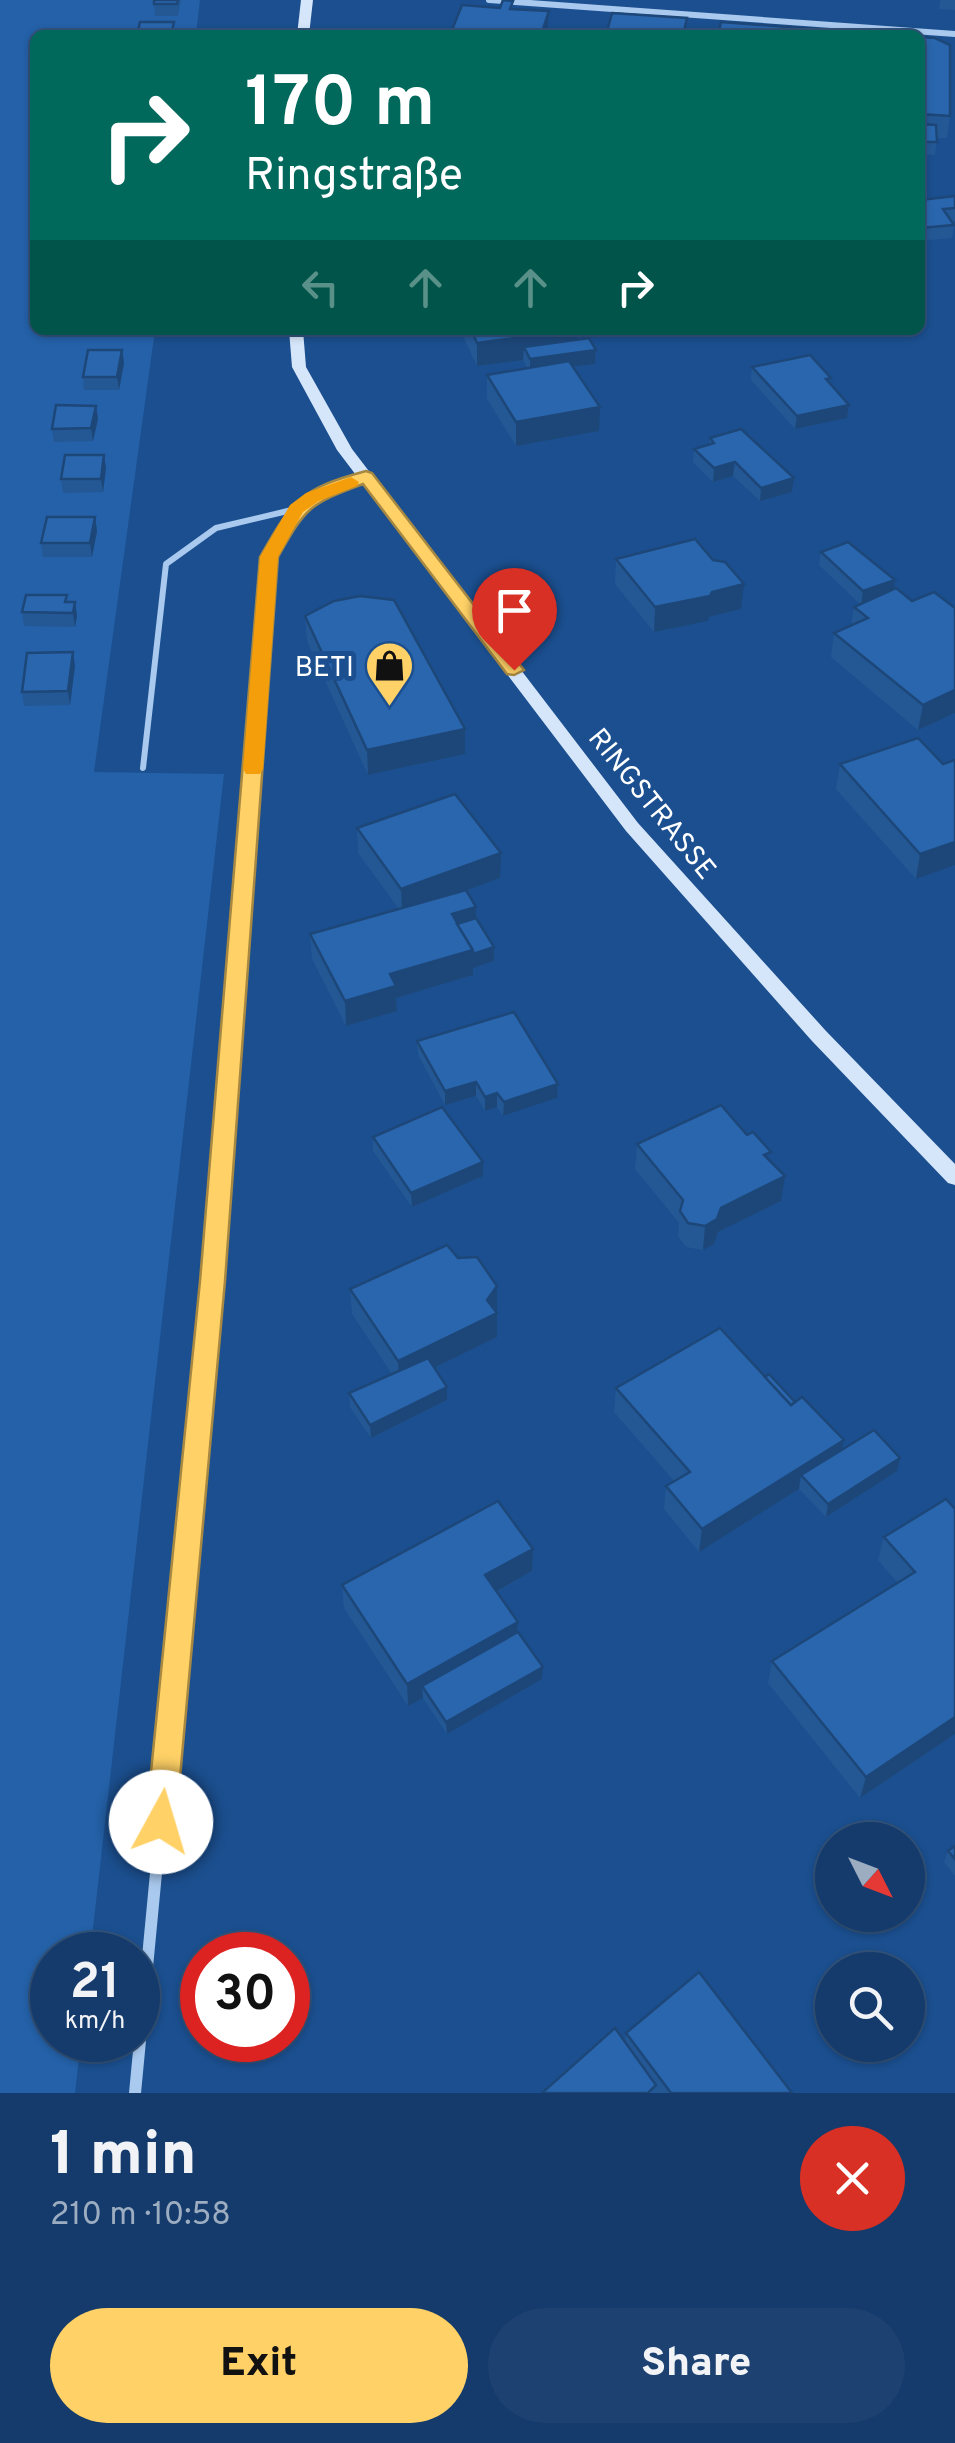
<!DOCTYPE html>
<html lang="en">
<head>
<meta charset="utf-8">
<style>
  :root { --surface:#143b6b; --page:#1d4271; --text:#f1f3f6; --muted:#9dadc1; --line:#33557e; --accent:#ffd166 }
  body { margin:0; font-family:Overpass,sans-serif; background:var(--page); color:var(--text); height:100vh; display:flex; flex-direction:column; font-size:38px; white-space:nowrap }
  * { box-sizing:border-box; margin:0 }
  p { font-size:32px; color:var(--muted) }
  .icon { flex:none; width:55px; height:55px; fill:none; stroke:currentColor; stroke-width:2; stroke-linecap:round; stroke-linejoin:round }
  .map { position:relative; height:2093px; overflow:hidden }
  .sheet { display:flex; flex-direction:column; background:var(--surface); flex:1 }
  .sheet>* { flex:none }
  .hud { position:absolute; left:30px; top:30px; width:895px; height:305px; border-radius:15px; box-shadow:0 2px 8px #0004,0 0 0 2px var(--line); background:#00695c; color:#fff; overflow:hidden }
  .needle { width:65px; rotate:132deg }
  .tools { position:absolute; left:815px; top:1822px; display:grid; gap:20px }
  .tools a { display:grid; place-items:center; width:110px; height:110px; border-radius:50%; background:var(--surface); box-shadow:0 2px 8px #0004,0 0 0 2px var(--line); font-size:50px }
  .speed { position:absolute; left:30px; top:1932px; display:flex; gap:20px; font-size:50px; font-weight:700; text-align:center }
  .speed>* { display:grid; place-content:center; width:130px; height:130px; border-radius:50%; background:var(--surface); box-shadow:0 2px 8px #0004,0 0 0 2px var(--line); line-height:1 }
  .speed small { font-size:25px; font-weight:400 }
  .speed .limit { border:15px solid #d22; background:#fff; color:#111 }
  .pin { position:absolute; display:grid; place-items:center; width:85px; height:85px; color:#fff; margin:-102px -42px; border-radius:50% 50% 50% 0; rotate:-45deg; box-shadow:0 0 10px #0007 }
  .pin .icon { rotate:45deg }
  .me { position:absolute; width:110px; margin:-55px; rotate:6deg; stroke-linejoin:round; filter:drop-shadow(0 0 8px #0008) }
  .turn { display:flex; align-items:center; gap:35px; height:210px; padding:0 50px; font-size:45px }
  .turn .icon { width:130px; height:130px; stroke-width:2.5 }
  .turn b { display:block; font-size:70px; line-height:85px }
  .lanes { display:flex; align-items:center; height:95px; padding:0 50px; background:#0003; justify-content:center; gap:50px; direction:ltr }
  .lanes .off { opacity:.35 }
  .round { display:grid; place-items:center; flex:none; width:105px; height:105px; border-radius:52px; background:var(--page) }
  .overview { display:flex; align-items:center; justify-content:space-between; height:170px; padding:0 50px }
  h1 { font-size:60px; font-weight:800; line-height:75px }
  .primary-button { display:flex; gap:20px; margin-top:auto; padding:20px 50px }
  .primary-button a { flex:1; height:115px; border-radius:60px; background:var(--accent); color:#111; font-size:40px; font-weight:800; line-height:115px; text-align:center }
  .primary-button a+a { background:var(--page); color:var(--text) }
  .map>svg:first-child { display:block }
</style>
</head>
<body>
<div class="map">
<svg width="955" height="2093" viewBox="0 0 955 2093">
  <rect width="100%" height="100%" fill="#1b4f8f"/>
  <path fill="#2461a8" d="M0 0H200L196 35H35V330H155L94 772 224 774 90 1955H52V2040H81L75 2093H0Z"/>
  <g fill="none" stroke-linecap="round" stroke-linejoin="round">
    <path stroke="#a9c9ee" stroke-width="6" d="M143 768 166 564 216 528 296 509"/>
    <path stroke="#a9c9ee" stroke-width="6" d="M489 0 955 34"/>
    <path stroke="#a9c9ee" stroke-width="8" d="M249 816 269 557 307 503 366 476"/>
    <path stroke="#a9c9ee" stroke-width="10" d="M203 1383 249 813"/>
    <path stroke="#a9c9ee" stroke-width="12" d="M135 2093 203 1381"/>
    <g fill="#d6e6fa" fill-rule="evenodd">
      <path d="M301 0H313L309 35H297Z"/>
      <path d="M289 330H303L306 367 352 449 638 823 826 1031 955 1164V1185L948 1183 812 1041 626 831 337 450 292 367Z"/>
    </g>
  </g>
  <g fill="#245895">
    <path d="M181 0 178 16H155L154 4Z"/>
    <path d="M940 0H955V10L939 9Z"/>
    <path d="M513 9 548 33 547 35H452V30Z"/>
    <path d="M920 37 950 116 947 138H937L935 155 920 154Z"/>
    <path d="M955 196V221H952L954 225 952 238 920 241V200Z"/>
    <path d="M460 330H578V340L596 350 595 364 573 367 599 431 516 446 487 399V375L527 368 523 360 477 366Z"/>
    <path d="M122 350 124 363 119 390H84L83 377Z"/>
    <path d="M752 367 830 384 849 405 847 418 795 429 751 380Z"/>
    <path d="M96 406 98 419 93 441 54 442 52 429Z"/>
    <path d="M710 438 794 478 792 492 760 501 733 476 713 482 693 462 694 449 709 444Z"/>
    <path d="M106 468 103 492 63 493 61 479Z"/>
    <path d="M95 517 97 531 92 557H43L41 543Z"/>
    <path d="M821 552 895 580 893 590 912 601 955 608V713L918 730 831 657 834 633 851 626 854 607 860 604 819 565Z"/>
    <path d="M616 559 741 609 709 617 708 621 654 632 615 584Z"/>
    <path d="M68 602H75L77 616 75 627 24 626 22 612Z"/>
    <path d="M305 616 465 754 368 775 307 641Z"/>
    <path d="M75 666 70 705 24 706 22 692Z"/>
    <path d="M840 764H943L916 879 836 789Z"/>
    <path d="M357 828 500 878 467 890 476 918 494 947V961L473 968V975L396 998 397 1011 346 1026 312 959 310 934 399 909 358 853Z"/>
    <path d="M417 1041 558 1084 557 1098 503 1116 497 1107 485 1111 476 1096 445 1105 418 1055Z"/>
    <path d="M373 1137 483 1176 412 1207 373 1151Z"/>
    <path d="M637 1144 770 1161 781 1201 718 1232 714 1244 703 1250 686 1247 678 1236 679 1223 635 1169Z"/>
    <path d="M350 1289 497 1310V1337L434 1368 447 1400 371 1438 350 1407 349 1393 392 1374 352 1314Z"/>
    <path d="M765 1377 841 1450 897 1471 826 1517 799 1489 699 1552 664 1509 666 1486 674 1481 614 1412 616 1388Z"/>
    <path d="M955 1509V1734L860 1798 768 1683 772 1661 898 1583 878 1560 884 1537Z"/>
    <path d="M533 1549 532 1571 497 1592 518 1622V1632L542 1679 447 1734 423 1698 408 1706 344 1608 342 1585Z"/>
    <path d="M955 1846V1876L944 1862 948 1851Z"/>
    <path d="M626 2033 792 2093H542L625 2042Z"/>
  </g>
  <g fill="#1d4779">
    <path d="M549 11 547 35H541Z"/>
    <path d="M578 330 577 353 596 350 595 364 530 372V359L524 347 523 360 477 366V343Z"/>
    <path d="M122 350 124 363 119 390 117 377Z"/>
    <path d="M849 405 847 418 795 429 797 416Z"/>
    <path d="M96 406 98 419 93 441 91 428Z"/>
    <path d="M600 407 599 431 516 446V422Z"/>
    <path d="M104 455 106 468 103 492 101 479Z"/>
    <path d="M735 462 733 476 713 482 714 468Z"/>
    <path d="M794 478 792 492 760 501 761 488Z"/>
    <path d="M95 517 97 531 92 557 90 543Z"/>
    <path d="M895 580 893 594 861 605 863 591Z"/>
    <path d="M744 584 741 609 709 617 708 621 654 632 655 607Z"/>
    <path d="M75 602 77 616 75 627 73 613Z"/>
    <path d="M73 652 75 666 70 705 68 691Z"/>
    <path d="M955 690V713L918 730 923 705Z"/>
    <path d="M465 729V754L368 775 367 750Z"/>
    <path d="M955 842V865L916 879 920 854Z"/>
    <path d="M501 853 500 878 402 914 401 889Z"/>
    <path d="M476 907V932L459 937 452 914Z"/>
    <path d="M494 947V961L473 968V975L396 998 397 1011 346 1026 345 1001 390 974 473 950Z"/>
    <path d="M476 1082V1096L445 1105V1091Z"/>
    <path d="M558 1084 557 1098 503 1116 504 1102Z"/>
    <path d="M497 1093V1107L485 1111V1097Z"/>
    <path d="M483 1162V1176L412 1207 411 1193Z"/>
    <path d="M785 1176 781 1201 718 1232 714 1244 703 1250 705 1226 721 1208Z"/>
    <path d="M497 1286V1310L494 1315 497 1313V1337L399 1385 398 1361 487 1300Z"/>
    <path d="M447 1387V1400L371 1438 370 1425Z"/>
    <path d="M844 1440 839 1464 801 1475 799 1489 699 1552 702 1529Z"/>
    <path d="M900 1458 897 1471 826 1517 828 1504Z"/>
    <path d="M533 1549 532 1571 485 1598V1575Z"/>
    <path d="M518 1622 517 1644 422 1686 423 1698 408 1706 407 1684Z"/>
    <path d="M543 1667 542 1679 447 1734 446 1722Z"/>
    <path d="M955 1717V1734L860 1798 866 1777Z"/>
  </g>
  <g fill="#2a66ad" stroke="#1d4779" stroke-width="2.5">
    <path d="M154 0H178L177 4H154Z"/>
    <path d="M503 0 513 1 510 9 549 11 541 35H479L480 32 452 30 462 5 500 8Z"/>
    <path d="M612 13 687 18 683 35H606Z"/>
    <path d="M140 22H174L171 35H137Z"/>
    <path d="M721 22 855 32V35H718Z"/>
    <path d="M920 37 935 38 950 45V116L920 114Z"/>
    <path d="M920 124 936 125 937 142H920Z"/>
    <path d="M955 196V208L943 209 954 225 920 228V200Z"/>
    <path d="M471 330H575L477 343Z"/>
    <path d="M589 338 596 350 530 359 524 347Z"/>
    <path d="M88 350H122L117 377H83Z"/>
    <path d="M810 355 831 378 826 379 849 405 797 416 752 367Z"/>
    <path d="M569 361 600 407 516 422 487 375Z"/>
    <path d="M56 405 96 406 91 428 52 429Z"/>
    <path d="M741 429 794 478 761 488 735 462 714 468 694 449 714 443 710 438Z"/>
    <path d="M65 455H104L101 479H61Z"/>
    <path d="M47 517H95L90 543H41Z"/>
    <path d="M695 539 713 560 725 562 744 584 712 592 710 596 655 607 616 559Z"/>
    <path d="M848 542 895 580 863 591 821 552Z"/>
    <path d="M896 588 912 601 934 592 955 608V690L923 705 834 633 868 618 854 607Z"/>
    <path d="M26 595H67L65 602H75L73 613 22 612Z"/>
    <path d="M360 596 394 600 465 729 367 750 305 616 334 601Z"/>
    <path d="M73 652 68 691 22 692 27 653Z"/>
    <path d="M918 738 943 764 955 760V842L920 854 840 764Z"/>
    <path d="M455 794 501 853 401 889 357 828Z"/>
    <path d="M466 890 476 907 452 914 473 950 390 974 396 986 345 1001 310 934Z"/>
    <path d="M476 918 494 947 473 954V950L457 924Z"/>
    <path d="M514 1012 558 1084 504 1102 497 1093 485 1097 476 1082 445 1091 417 1041Z"/>
    <path d="M721 1105 747 1135 753 1132 771 1152 764 1155 785 1176 721 1208 717 1219 705 1226 688 1223 680 1211 683 1200 637 1144Z"/>
    <path d="M442 1107 483 1162 411 1193 373 1137Z"/>
    <path d="M447 1245 458 1258 477 1257 497 1286 487 1300 497 1313 398 1361 350 1289Z"/>
    <path d="M720 1328 791 1405 802 1397 844 1440 702 1529 666 1486 690 1472 616 1388Z"/>
    <path d="M428 1358 447 1387 370 1425 349 1393Z"/>
    <path d="M769 1374 795 1402 791 1405 765 1377Z"/>
    <path d="M874 1430 900 1458 828 1504 801 1475Z"/>
    <path d="M946 1499 955 1509V1717L866 1777 772 1661 915 1572 884 1537Z"/>
    <path d="M498 1501 533 1549 485 1575 518 1622 407 1684 342 1585Z"/>
    <path d="M518 1632 543 1667 446 1722 422 1686Z"/>
    <path d="M955 1846V1859L948 1851Z"/>
    <path d="M699 1972 792 2093H671L626 2033Z"/>
    <path d="M615 2028 656 2085 648 2093H542Z"/>
  </g>
  <path fill="#ffd166" stroke="#a68842" stroke-width="2.5" d="M366 471 372 473 524 670 514 675 507 674 363 484C309 504 306 507 278 557L225 1281 176 1822 172 1832 161 1837 150 1832 146 1822 200 1281 260 557C293 499 300 489 366 471Z"/>
  <path fill="#f59e0b" d="M351 477 359 482 357 486 319 501 303 512 278 557 263 769 260 774H246L243 769 260 557 290 505 306 493Z"/>
  <defs>
    <symbol id="shop-pin" viewBox="-11 -11 22 30"><path d="M0 17L-7.5 6A9.5 9.5 0 1 1 7.5 6Z" fill="#ffd166" stroke="#1b4f8f"/><path d="M-5-2.5h2.3a2.7 3.5 0 0 1 5.4 0H5L5.5 6h-11ZM-1.5-2.5h3a1.5 2.3 0 0 0-3 0Z" fill="#111"/></symbol>
  </defs>
  <g fill-rule="evenodd">
    <use href="#shop-pin" x="362" y="638" width="55" height="75"/>
  </g>
  <g text-anchor="middle" stroke-width="10" stroke-linejoin="round" paint-order="stroke">
    <g font-size="28" fill="#fff" stroke="#1b4f8f" text-anchor="end">
      <text x="354" y="676">BETI</text>
    </g>
    <g font-size="28" fill="#fff" stroke="#1b4f8f">
      <text transform="translate(653 803) rotate(51)" y="10">RINGSTRASSE</text>
    </g>
  </g>
</svg>
<div class="tools">
<a><svg class="needle" viewBox="-14 -14 28 28"><path d="M0-13l5 13h-10z" fill="#e53935"/><path d="M0 13l5-13h-10z" fill="#9dadc1"/></svg></a>
<a><svg class="icon" aria-label="search" viewBox="0 0 24 24"><circle cx="10" cy="10" r="6"/><path d="M15 15l6 6"/></svg></a>
</div>
<div class="speed"><div>21<small>km/h</small></div><div class="limit">30</div></div>
<div class="pin" style="left:514px;top:670px;background:#d93025"><svg class="icon" aria-label="arrive" viewBox="0 0 24 24"><path d="M6 21V4h12l-3 4 3 4H6"/></svg></div>
<svg class="me" style="left:161px;top:1822px" viewBox="-20 -20 40 40"><circle r="19" fill="#fff"/><path d="M0-13L10 11 0 6-10 11z" fill="#ffd166"/></svg>
<div class="hud">
<div class="turn"><svg class="icon" aria-label="right" viewBox="0 0 24 24"><path d="M7 20v-9h11M14 6l5 5-5 5"/></svg><div><b>170 m</b>Ringstraße</div></div>
<div class="lanes"><svg class="icon off" aria-label="left" viewBox="0 0 24 24"><path d="M17 20v-9H6M10 6l-5 5 5 5"/></svg><svg class="icon off" aria-label="ahead" viewBox="0 0 24 24"><path d="M12 20V5M6 11l6-6 6 6"/></svg><svg class="icon off" aria-label="ahead" viewBox="0 0 24 24"><path d="M12 20V5M6 11l6-6 6 6"/></svg><svg class="icon" aria-label="right" viewBox="0 0 24 24"><path d="M7 20v-9h11M14 6l5 5-5 5"/></svg></div>
</div>
</div>
<section class="sheet">
<div class="overview"><div><h1>1 min</h1><p>210 m · 10:58</p></div><a class="round" style="background:#d93025;color:#fff"><svg class="icon" aria-label="close" viewBox="0 0 24 24"><path d="M6 6l12 12M18 6L6 18"/></svg></a></div>
<div class="primary-button"><a>Exit</a><a>Share</a></div>
</section>
</body>
</html>
